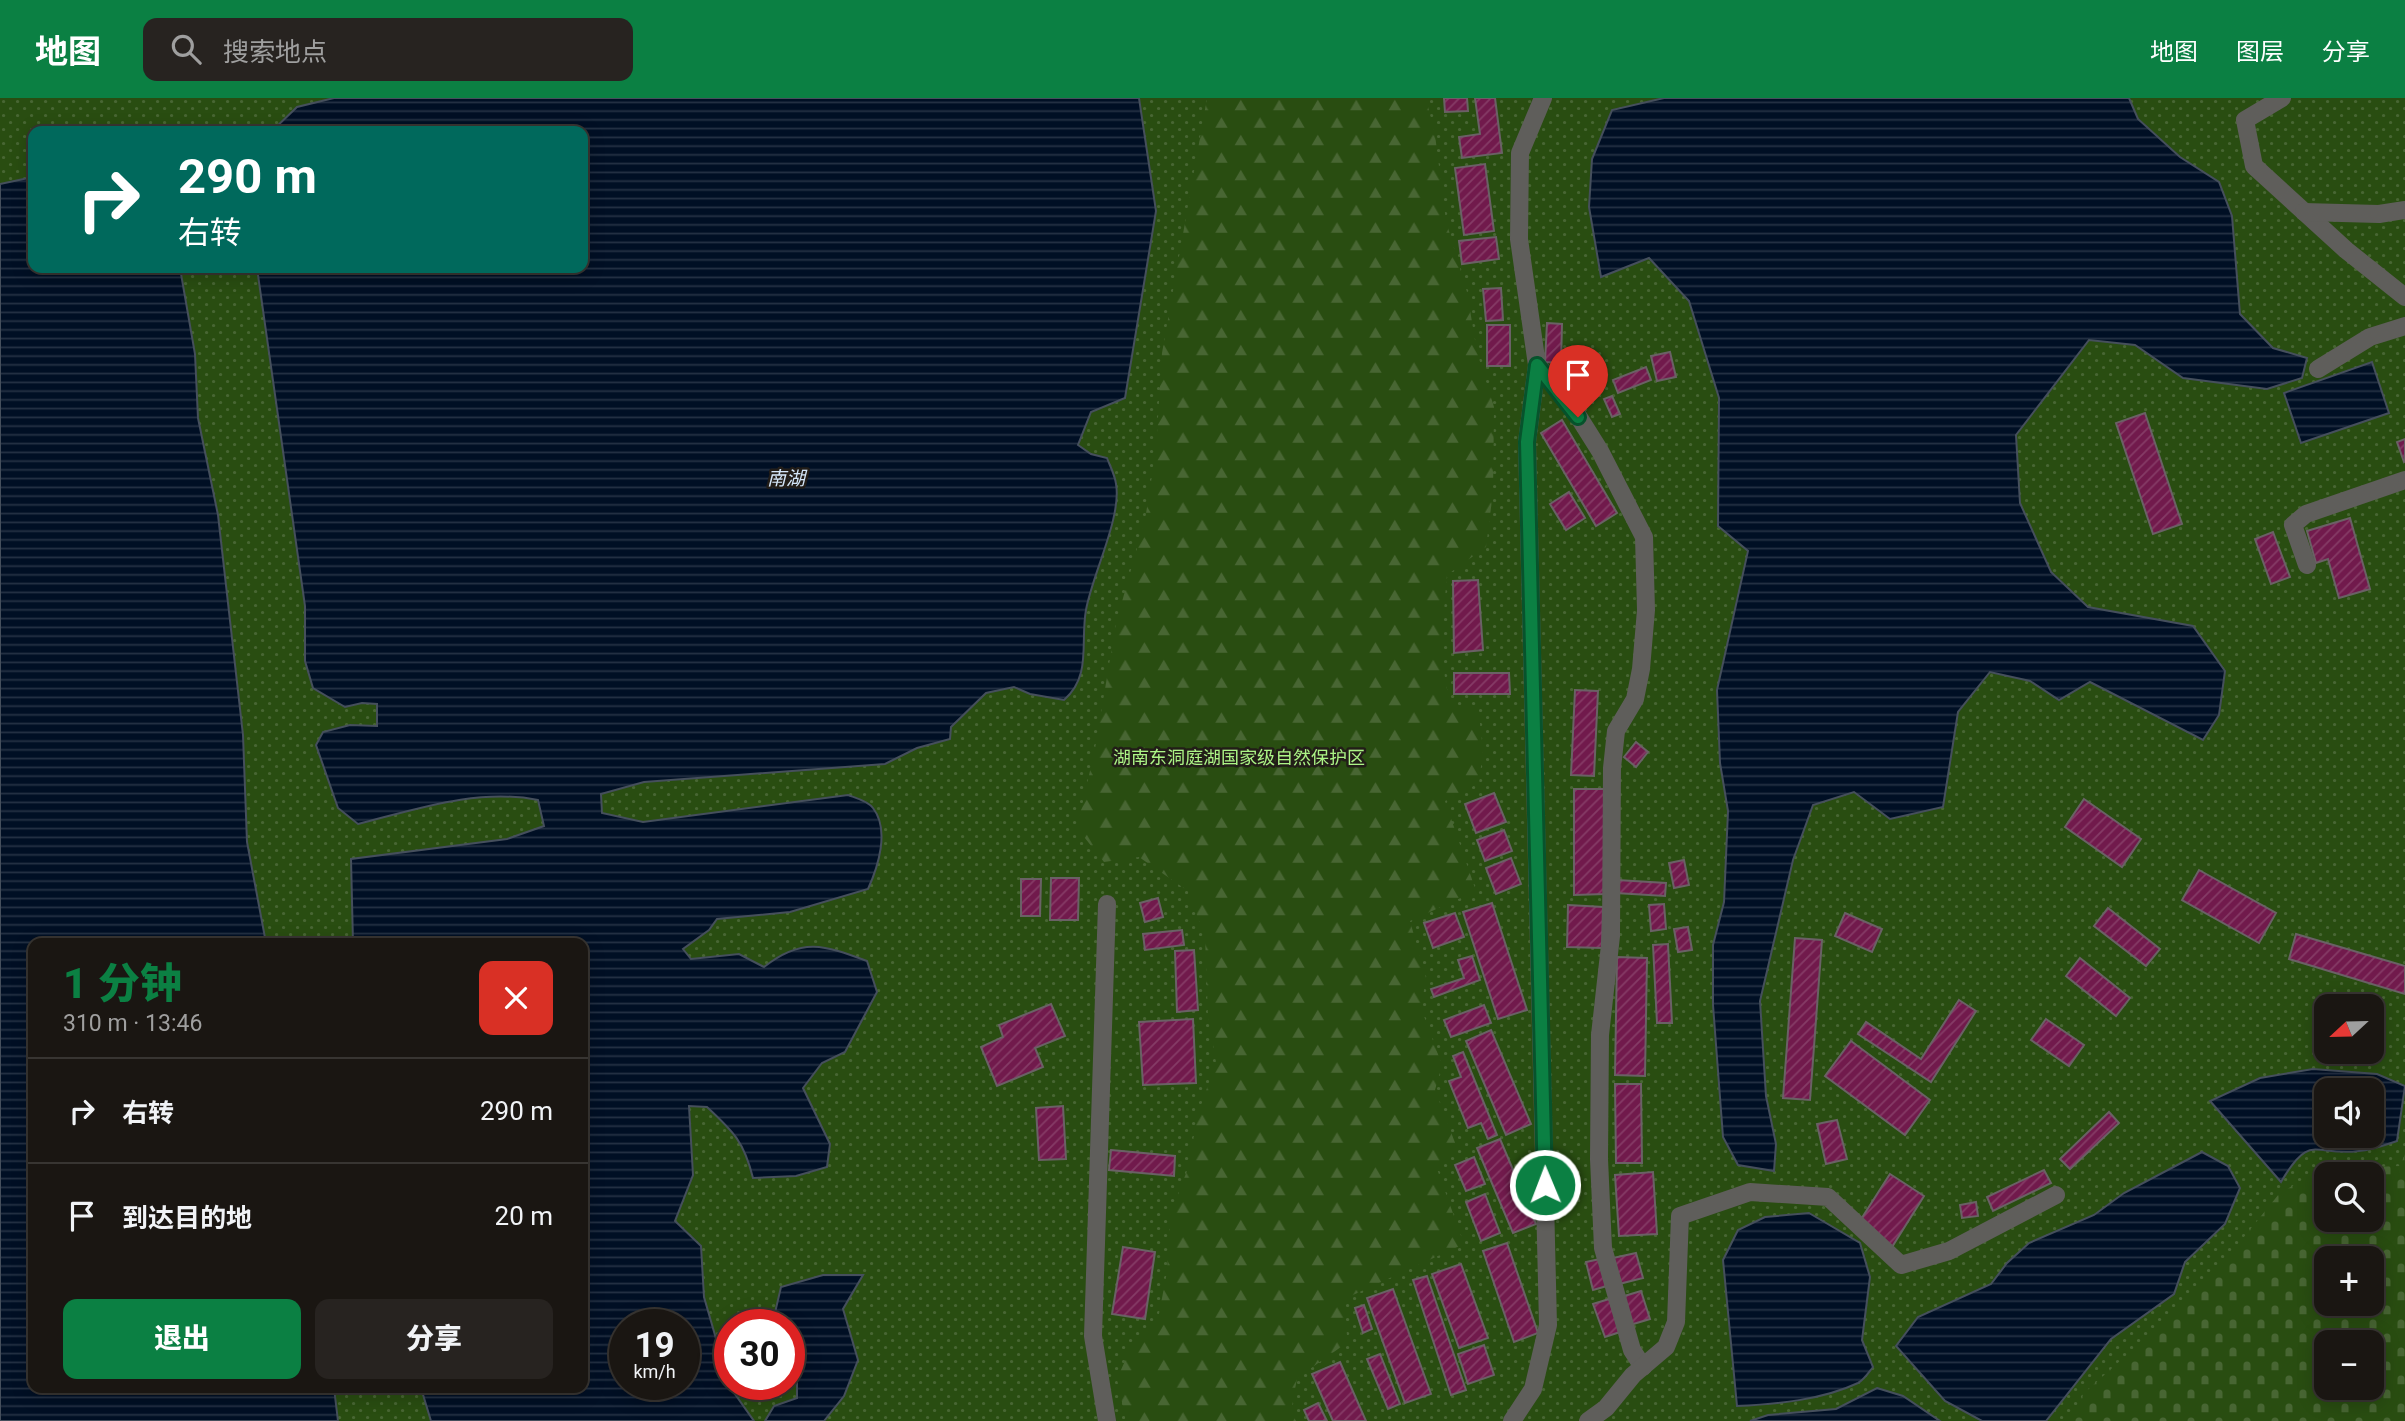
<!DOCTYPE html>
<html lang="zh">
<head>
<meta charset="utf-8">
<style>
  :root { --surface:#1a1612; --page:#272320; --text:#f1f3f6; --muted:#9f9f9f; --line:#383532; --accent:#0b8043 }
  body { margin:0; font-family:Roboto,"Noto Sans SC",sans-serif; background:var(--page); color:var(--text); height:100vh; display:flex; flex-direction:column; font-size:26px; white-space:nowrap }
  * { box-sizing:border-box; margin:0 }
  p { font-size:23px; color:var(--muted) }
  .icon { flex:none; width:38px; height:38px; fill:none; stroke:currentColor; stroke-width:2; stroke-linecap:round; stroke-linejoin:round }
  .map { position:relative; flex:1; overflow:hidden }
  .details { position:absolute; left:28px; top:840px; width:560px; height:455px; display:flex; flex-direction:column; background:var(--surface); border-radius:14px; box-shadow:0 4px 18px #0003,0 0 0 2px var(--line) }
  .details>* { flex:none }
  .guide { position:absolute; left:28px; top:28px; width:560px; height:147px; border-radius:14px; box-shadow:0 4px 18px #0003,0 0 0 2px var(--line); background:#00695c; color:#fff; overflow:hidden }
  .needle { width:46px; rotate:248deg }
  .controls { position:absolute; left:2314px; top:896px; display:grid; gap:14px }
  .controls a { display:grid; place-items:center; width:70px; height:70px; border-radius:14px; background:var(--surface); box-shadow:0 4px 18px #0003,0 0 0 2px var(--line); font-size:35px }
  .speed { position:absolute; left:609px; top:1211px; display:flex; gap:14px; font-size:35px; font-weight:700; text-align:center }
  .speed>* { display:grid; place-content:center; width:91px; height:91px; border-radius:50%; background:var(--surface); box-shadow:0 4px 18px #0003,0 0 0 2px var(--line); line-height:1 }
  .speed small { font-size:18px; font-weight:400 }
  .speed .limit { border:10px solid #d22; background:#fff; color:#111 }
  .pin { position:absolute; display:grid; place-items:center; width:60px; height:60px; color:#fff; margin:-72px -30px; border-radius:50% 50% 50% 0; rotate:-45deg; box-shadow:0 0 7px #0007 }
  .pin .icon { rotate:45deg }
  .me { position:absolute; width:77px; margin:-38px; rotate:359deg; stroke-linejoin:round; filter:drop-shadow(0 0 5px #0008) }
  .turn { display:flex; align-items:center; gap:24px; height:147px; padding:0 35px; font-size:32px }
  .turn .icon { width:91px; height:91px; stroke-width:2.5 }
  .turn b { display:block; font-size:49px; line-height:60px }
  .round { display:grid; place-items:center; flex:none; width:74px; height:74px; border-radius:14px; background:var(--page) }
  .summary { display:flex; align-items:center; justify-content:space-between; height:119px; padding:0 35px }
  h1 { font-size:42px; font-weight:800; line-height:52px; color:var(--accent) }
  .action { display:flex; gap:14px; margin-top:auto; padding:14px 35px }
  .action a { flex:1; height:80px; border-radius:14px; background:var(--accent); color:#fff; font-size:28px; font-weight:800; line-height:80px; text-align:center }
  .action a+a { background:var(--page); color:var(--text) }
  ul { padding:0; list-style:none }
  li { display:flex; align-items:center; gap:21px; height:105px; padding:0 35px; border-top:2px solid var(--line) }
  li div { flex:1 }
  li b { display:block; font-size:26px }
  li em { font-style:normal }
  header { display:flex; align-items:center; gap:42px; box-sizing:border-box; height:98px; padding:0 35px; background:var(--accent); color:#fff }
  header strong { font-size:33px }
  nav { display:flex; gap:38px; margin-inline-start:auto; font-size:24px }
  .search { width:490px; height:63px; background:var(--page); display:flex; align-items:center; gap:18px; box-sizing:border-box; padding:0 24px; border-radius:14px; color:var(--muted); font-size:26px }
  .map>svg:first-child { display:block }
</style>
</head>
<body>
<header>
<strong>地图</strong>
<div class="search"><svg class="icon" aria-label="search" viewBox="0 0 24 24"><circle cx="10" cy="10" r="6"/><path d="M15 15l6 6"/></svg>搜索地点</div>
<nav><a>地图</a><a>图层</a><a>分享</a></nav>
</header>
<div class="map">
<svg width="2405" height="1323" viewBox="0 0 2405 1323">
  <defs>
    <pattern id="grass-dots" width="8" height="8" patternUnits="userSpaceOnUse" patternTransform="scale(1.75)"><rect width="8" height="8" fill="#294d11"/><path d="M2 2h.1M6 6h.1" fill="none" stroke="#486633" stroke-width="1.8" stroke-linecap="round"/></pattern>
    <pattern id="forest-firs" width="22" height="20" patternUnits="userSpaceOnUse" patternTransform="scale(1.75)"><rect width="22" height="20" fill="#294d11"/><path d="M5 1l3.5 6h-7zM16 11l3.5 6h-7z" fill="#486633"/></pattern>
    <pattern id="cemetery-stones" width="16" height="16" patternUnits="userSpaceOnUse" patternTransform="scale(1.75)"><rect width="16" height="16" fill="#294d11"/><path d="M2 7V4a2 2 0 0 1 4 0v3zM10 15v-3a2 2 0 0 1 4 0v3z" fill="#486633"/></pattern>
    <pattern id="water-rules" width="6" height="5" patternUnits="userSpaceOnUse" patternTransform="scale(1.75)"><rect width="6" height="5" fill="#000f24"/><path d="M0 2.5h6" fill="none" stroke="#253244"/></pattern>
    <pattern id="building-hatch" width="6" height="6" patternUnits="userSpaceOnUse" patternTransform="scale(1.75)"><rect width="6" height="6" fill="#711a4c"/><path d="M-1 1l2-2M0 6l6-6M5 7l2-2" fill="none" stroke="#853b66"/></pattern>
  </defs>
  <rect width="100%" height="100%" fill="#221d18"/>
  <path fill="url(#grass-dots)" fill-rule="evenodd" d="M0 0H2405V1323H0ZM33 33H583V170H33ZM33 845H583V1290H33ZM2326 908H2371V954H2326ZM2326 992H2371V1038H2326ZM2326 1076H2371V1122H2326ZM2326 1160H2371V1206H2326ZM625 1227H684V1286H625ZM730 1227H789V1286H730ZM2326 1244H2371V1290H2326Z"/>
  <path fill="url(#forest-firs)" d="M1207 0H1426L1435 37 1446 123 1467 194 1477 254 1494 309 1493 394 1486 449 1447 477C1443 523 1438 566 1452 611L1478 608 1483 652 1479 685 1445 703 1476 793 1410 823 1426 880 1421 910 1442 967 1435 992 1457 1050 1436 1068 1464 1146 1342 1202 1348 1244 1297 1280 1291 1314 1296 1323H1126L1117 1281 1132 1247 1158 1221 1167 1174 1170 1118 1188 1070 1198 1016 1216 964 1208 918 1205 839 1188 793 1139 759 1104 764 1077 730 1095 651 1116 525 1145 422 1156 352 1162 255Z"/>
  <path fill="url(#cemetery-stones)" fill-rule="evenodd" d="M2405 1056V1323H2072L2083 1296 2204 1188 2279 1096 2320 1071 2400 1068ZM2326 1076H2371V1122H2326ZM2326 1160H2371V1206H2326ZM2371 1244V1290H2326V1244Z"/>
  <g fill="url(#water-rules)" stroke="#454f5c" stroke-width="2" fill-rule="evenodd">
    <path d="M334 0H1139L1156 113 1125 300 1091 314 1078 347 1091 356 1107 360C1110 368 1115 377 1116 386 1122 419 1092 477 1086 512 1080 544 1092 578 1064 602L1030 596 1014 589 986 595 951 629 950 641 917 650 885 666 644 684 601 696 602 715 643 724 848 697C856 700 868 703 873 710 890 732 878 769 868 791L790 814 717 821 709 832 683 851 691 861 739 856 764 869C802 839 824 847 867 863L877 894 845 954 822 965 803 990 830 1046 827 1069 796 1078 753 1080C744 1044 734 1034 707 1009L689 1008 693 1077 675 1123 701 1148 704 1199 730 1289 754 1323H431L421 1290H583V845H353L351 761 507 741 544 728 538 702C478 690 417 711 358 726L338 710 316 647 323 634 350 627 377 628V606L362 605 345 609 313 590 305 563V508L257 170H583V33H272L297 9ZM625 1227H684V1286H625Z"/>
    <path d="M1664 0H2129L2138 21 2180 59 2219 84 2232 118 2240 216 2273 250 2307 260 2302 280 2267 291 2183 280 2135 247 2089 242 2016 337 2020 405 2051 474 2088 509 2193 528 2225 573 2219 617 2203 642 2090 584 2059 602 2030 583 1990 574 1958 614 1943 709 1890 721 1854 694 1813 707 1793 762 1760 903 1766 998 1776 1046 1774 1073 1738 1067 1723 1039 1713 907V847L1724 804 1728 713 1720 665 1717 592 1748 453 1718 428 1719 300 1689 203 1649 160 1601 179 1589 109 1592 61 1612 12Z"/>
    <path d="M33 79V170H180L195 256 198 320 218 417 243 637 247 744 266 845H33V1290H334L338 1323H0V86Z"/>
    <path d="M2372 264 2389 315 2301 345 2284 295Z"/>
    <path d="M2313 971 2377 976 2405 988 2397 1043C2385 1047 2372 1052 2359 1053 2314 1059 2311 1033 2281 1084L2210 1003 2260 980ZM2326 992H2371V1038H2326Z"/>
    <path d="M2202 1054 2228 1068 2240 1090 2225 1126 2185 1164 2174 1196 2111 1241 2046 1323H1982L1945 1303 1896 1248 1918 1219 1991 1186 2007 1165 2029 1145 2094 1117 2124 1095Z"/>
    <path d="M1809 1115 1860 1145 1870 1179 1862 1242 1873 1269C1869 1274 1864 1282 1858 1285 1822 1302 1777 1306 1737 1308L1723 1162 1738 1132 1765 1119Z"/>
    <path d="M823 1177H863L843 1211 858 1262 844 1298 824 1323H765L774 1308 797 1300V1275L789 1266V1227H776L774 1219 781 1189Z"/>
    <path d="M1877 1290 1903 1298 1940 1323H1750L1768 1317 1836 1311Z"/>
  </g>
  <g fill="url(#building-hatch)" stroke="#6a6165" stroke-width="2">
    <path d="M1444 0H1467L1468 13 1445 14Z"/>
    <path d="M1475 0H1495L1502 55 1462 60 1459 39 1480 36Z"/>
    <path d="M1485 66 1494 133 1464 137 1455 70Z"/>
    <path d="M1496 139 1499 161 1462 166 1459 143Z"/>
    <path d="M1501 190 1503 222 1486 223 1483 191Z"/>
    <path d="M1547 225 1562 226 1561 265 1545 264Z"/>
    <rect x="1487" y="227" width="23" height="41"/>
    <path d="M1670 254 1676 279 1657 283 1651 258Z"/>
    <path d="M1646 269 1651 282 1618 295 1613 282Z"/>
    <path d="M1612 298 1620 316 1612 319 1604 301Z"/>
    <path d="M2145 315 2182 426 2153 436 2116 325Z"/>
    <path d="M1562 322 1617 415 1596 428 1541 335Z"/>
    <path d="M2405 341V363L2404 364 2397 344Z"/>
    <path d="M1569 394 1585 420 1566 432 1550 406Z"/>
    <path d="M2350 420 2370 491 2339 500 2328 461 2316 465 2307 433Z"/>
    <path d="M2273 434 2290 479 2271 486 2255 441Z"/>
    <path d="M1478 482 1483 552 1454 555 1453 483Z"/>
    <path d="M1454 575H1509L1510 596H1454Z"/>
    <path d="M1575 592 1598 593 1594 678 1571 677Z"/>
    <path d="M1636 644 1648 654 1636 669 1624 659Z"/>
    <path d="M1574 691H1605V796L1574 797Z"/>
    <path d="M1494 695 1506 724 1476 735 1465 706Z"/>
    <path d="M2084 701 2141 741 2122 769 2065 729Z"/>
    <path d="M1504 732 1512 753 1485 763 1477 742Z"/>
    <path d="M1511 760 1521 786 1496 796 1486 770Z"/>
    <path d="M1684 762 1689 787 1674 790 1669 765Z"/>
    <path d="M2199 772 2276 815 2259 845 2182 802Z"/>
    <path d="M1051 780H1079L1078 822H1050Z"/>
    <path d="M1021 781H1041L1040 818H1021Z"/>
    <path d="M1617 782 1666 785 1665 798 1616 795Z"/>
    <path d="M1158 800 1163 819 1145 824 1140 805Z"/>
    <path d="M1492 805 1527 912 1498 921 1463 814Z"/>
    <path d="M1664 806 1666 831 1651 833 1649 807Z"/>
    <path d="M1568 807 1603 809 1602 850 1567 849Z"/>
    <path d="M2108 810 2160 851 2146 868 2094 828Z"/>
    <path d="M1455 815 1464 839 1433 850 1424 825Z"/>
    <path d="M1845 815 1882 831 1872 854 1835 838Z"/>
    <path d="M1688 829 1692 852 1678 854 1674 831Z"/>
    <path d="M1182 832 1184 847 1145 852 1143 836Z"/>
    <path d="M2296 836 2405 868V896L2289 861Z"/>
    <path d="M1795 840 1822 842 1810 1002 1783 1000Z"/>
    <path d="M1668 846 1672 925H1657L1653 847Z"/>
    <path d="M1194 852 1198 912 1177 914 1175 853Z"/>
    <path d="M1472 858 1480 882 1434 899 1431 891 1464 880 1458 862Z"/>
    <path d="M1617 859 1647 860 1645 978 1615 977Z"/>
    <path d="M2080 860 2130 900 2116 918 2066 878Z"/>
    <path d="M1959 902 1976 913 1931 984 1858 936 1866 924 1921 961Z"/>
    <path d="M1051 906 1065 938 1035 950 1043 969 997 988 981 949 1003 939 999 927Z"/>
    <path d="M1484 907 1491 925 1451 939 1444 922Z"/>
    <path d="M1193 921 1196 985 1143 987 1139 924Z"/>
    <path d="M2046 921 2084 947 2069 968 2031 942Z"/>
    <path d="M1491 932 1531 1026 1506 1037 1466 943Z"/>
    <path d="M1851 943 1930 1002 1905 1037 1825 978Z"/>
    <path d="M1463 954 1497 1037 1488 1041 1481 1025 1468 1030 1449 983 1461 979 1453 958Z"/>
    <path d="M1615 986H1641L1642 1065H1616Z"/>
    <path d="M1063 1008 1066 1061 1039 1062 1036 1010Z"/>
    <path d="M2109 1014 2119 1025 2070 1071 2060 1061Z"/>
    <path d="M1837 1022 1847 1061 1826 1066 1817 1026Z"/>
    <path d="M1500 1041 1536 1126 1513 1135 1477 1050Z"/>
    <path d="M1111 1052 1175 1058 1174 1078 1109 1072Z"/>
    <path d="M1474 1059 1485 1086 1466 1093 1455 1067Z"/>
    <path d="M2044 1072 2051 1085 1993 1113 1987 1099Z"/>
    <path d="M1653 1074 1657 1136 1619 1138 1615 1077Z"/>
    <path d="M1890 1076 1924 1098 1892 1149 1858 1126Z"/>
    <path d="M1485 1096 1500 1135 1481 1143 1466 1104Z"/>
    <path d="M1976 1104 1978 1118 1962 1120 1960 1107Z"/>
    <path d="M1507 1145 1538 1235 1514 1244 1483 1153Z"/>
    <path d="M1123 1149 1155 1154 1145 1221 1112 1216Z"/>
    <path d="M1636 1155 1643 1180 1619 1186 1613 1160Z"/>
    <path d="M1600 1161 1607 1188 1593 1192 1586 1164Z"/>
    <path d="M1461 1166 1488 1240 1459 1250 1432 1176Z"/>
    <path d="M1427 1178 1466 1292 1451 1297 1413 1182Z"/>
    <path d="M1393 1191 1431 1296 1405 1305 1367 1200Z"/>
    <path d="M1641 1193 1650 1221 1630 1227 1621 1199Z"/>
    <path d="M1609 1201 1620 1234 1605 1239 1593 1206Z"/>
    <path d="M1364 1207 1372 1231 1363 1235 1355 1210Z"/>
    <path d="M1484 1247 1494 1277 1468 1286 1458 1256Z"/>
    <path d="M1380 1256 1400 1306 1388 1311 1367 1261Z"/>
    <path d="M1340 1264 1366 1323H1333L1312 1276Z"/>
    <path d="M1318 1305 1327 1323H1309L1304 1312Z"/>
  </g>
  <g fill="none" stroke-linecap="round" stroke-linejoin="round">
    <g stroke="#5f5e5b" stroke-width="18">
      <path d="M2282 0 2245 22 2254 68 2346 152 2405 199"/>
      <path d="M2304 114 2379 116 2405 112"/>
      <path d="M1537 267 1568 302 1600 353 1644 439 1646 512 1641 571 1635 601 1616 633 1612 670 1611 838 1600 937 1599 1061 1603 1150 1632 1252 1643 1269"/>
      <path d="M2318 271 2370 239 2405 228"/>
      <path d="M2307 467 2293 427 2306 416 2405 382"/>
      <path d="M1107 806 1093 1238 1107 1323"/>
      <path d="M1512 1323 1533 1291 1548 1227 1527 344 1537 267 1519 141 1520 55 1543 0"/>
      <path d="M1588 1323 1606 1310 1633 1277 1666 1249 1676 1224 1680 1118 1750 1094 1828 1099 1901 1167 1949 1153 2056 1097"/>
    </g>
  </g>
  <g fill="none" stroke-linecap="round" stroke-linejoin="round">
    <defs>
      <path id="route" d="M1545 1087 1527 344 1537 267 1578 319"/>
    </defs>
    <use href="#route" stroke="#07532c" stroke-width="18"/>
    <use href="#route" stroke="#0b8043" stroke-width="12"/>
  </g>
  <g text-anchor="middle" stroke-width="5" stroke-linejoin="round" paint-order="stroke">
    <g font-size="18" fill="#acf486" stroke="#221d18">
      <text x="1239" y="666">湖南东洞庭湖国家级自然保护区</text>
    </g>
    <g font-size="19" font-style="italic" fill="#d4e6f9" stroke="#221d18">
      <text x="786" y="387">南湖</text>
    </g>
  </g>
</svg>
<div class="controls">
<a><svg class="needle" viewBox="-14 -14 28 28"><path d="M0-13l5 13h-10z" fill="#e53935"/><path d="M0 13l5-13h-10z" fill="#9f9f9f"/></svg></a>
<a><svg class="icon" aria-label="sound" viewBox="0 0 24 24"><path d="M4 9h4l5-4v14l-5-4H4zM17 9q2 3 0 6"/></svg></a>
<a><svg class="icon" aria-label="search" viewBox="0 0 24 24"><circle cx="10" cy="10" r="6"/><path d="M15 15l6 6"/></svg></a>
<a>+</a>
<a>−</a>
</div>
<div class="speed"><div>19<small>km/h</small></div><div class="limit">30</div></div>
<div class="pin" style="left:1578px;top:319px;background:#d93025"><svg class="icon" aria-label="arrive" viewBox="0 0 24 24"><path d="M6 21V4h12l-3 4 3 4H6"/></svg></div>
<svg class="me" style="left:1545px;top:1087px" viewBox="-20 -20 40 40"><circle r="17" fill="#0b8043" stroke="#fff" stroke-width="3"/><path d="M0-11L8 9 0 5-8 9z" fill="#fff"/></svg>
<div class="guide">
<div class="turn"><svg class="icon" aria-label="right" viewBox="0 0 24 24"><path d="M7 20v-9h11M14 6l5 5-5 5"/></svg><div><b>290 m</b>右转</div></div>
</div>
<section class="details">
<div class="summary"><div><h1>1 分钟</h1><p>310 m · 13:46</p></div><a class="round" style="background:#d93025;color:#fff"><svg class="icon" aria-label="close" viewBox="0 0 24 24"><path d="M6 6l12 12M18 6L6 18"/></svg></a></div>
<ul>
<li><svg class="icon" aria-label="right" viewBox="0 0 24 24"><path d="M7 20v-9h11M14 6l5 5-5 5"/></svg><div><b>右转</b></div><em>290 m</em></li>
<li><svg class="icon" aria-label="arrive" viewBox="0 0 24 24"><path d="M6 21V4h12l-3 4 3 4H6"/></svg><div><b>到达目的地</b></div><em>20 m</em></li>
</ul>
<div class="action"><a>退出</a><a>分享</a></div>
</section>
</div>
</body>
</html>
